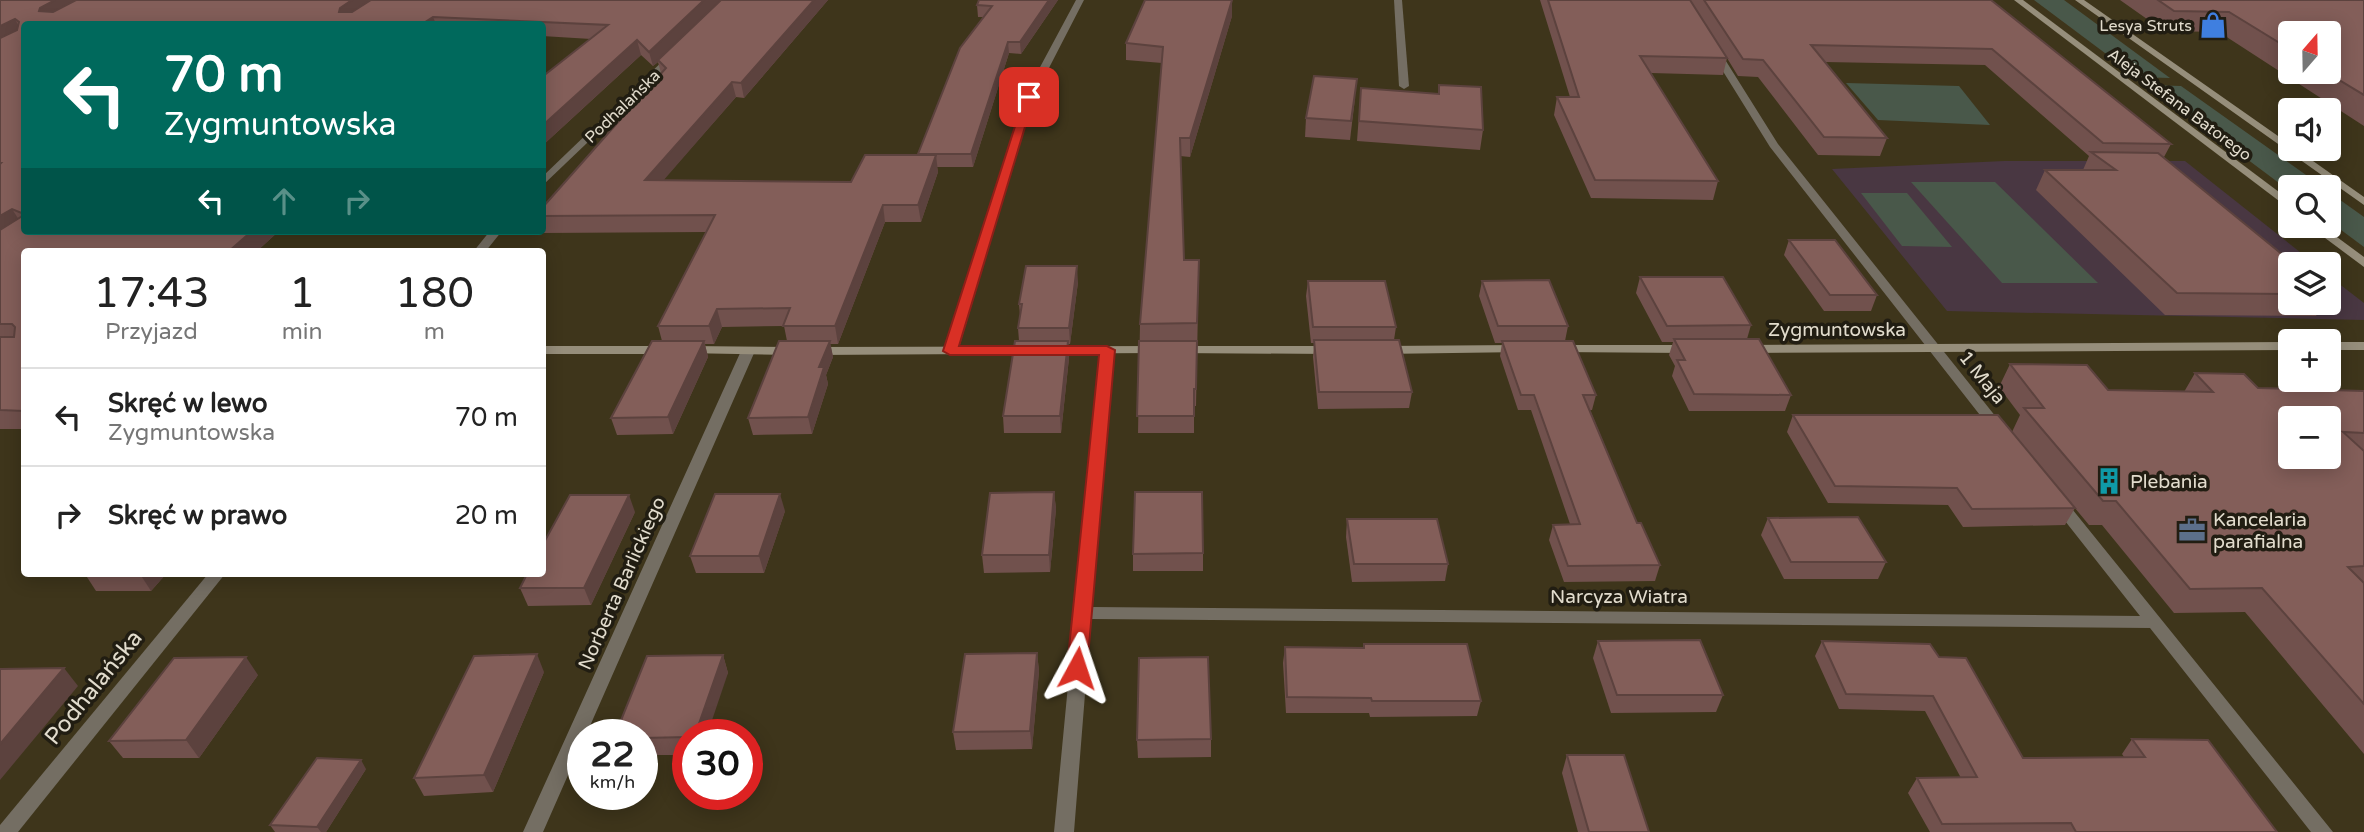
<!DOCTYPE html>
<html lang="pl">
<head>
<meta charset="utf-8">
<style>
  :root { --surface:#fff; --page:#f6f6f6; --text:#222; --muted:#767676; --line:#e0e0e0 }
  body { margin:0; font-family:"Varela Round",sans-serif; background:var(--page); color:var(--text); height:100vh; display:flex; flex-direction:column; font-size:26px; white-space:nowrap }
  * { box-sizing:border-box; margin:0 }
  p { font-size:23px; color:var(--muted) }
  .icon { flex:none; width:38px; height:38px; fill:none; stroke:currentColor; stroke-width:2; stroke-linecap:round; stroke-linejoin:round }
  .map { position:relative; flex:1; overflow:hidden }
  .side { position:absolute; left:21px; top:248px; width:525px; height:329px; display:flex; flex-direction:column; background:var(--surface); border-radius:7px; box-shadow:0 4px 18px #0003 }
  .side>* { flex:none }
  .hud { position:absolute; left:21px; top:21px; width:525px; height:214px; border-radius:7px; box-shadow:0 4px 18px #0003; background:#00695c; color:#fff; overflow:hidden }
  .needle { width:46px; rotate:20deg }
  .controls { position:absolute; left:2278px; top:21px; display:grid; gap:14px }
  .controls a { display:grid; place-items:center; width:63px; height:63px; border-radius:7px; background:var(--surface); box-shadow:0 4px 18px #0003; font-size:35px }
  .speed { position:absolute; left:567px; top:719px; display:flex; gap:14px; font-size:35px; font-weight:700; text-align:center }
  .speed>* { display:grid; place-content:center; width:91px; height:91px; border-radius:50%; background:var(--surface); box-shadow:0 4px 18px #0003; line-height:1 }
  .speed small { font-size:18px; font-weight:400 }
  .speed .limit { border:10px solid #d22; background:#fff; color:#111 }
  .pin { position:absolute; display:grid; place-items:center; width:60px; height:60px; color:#fff; margin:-30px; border-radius:14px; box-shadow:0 4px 10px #0006 }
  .me { position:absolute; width:77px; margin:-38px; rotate:5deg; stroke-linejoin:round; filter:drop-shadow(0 0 5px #0008) }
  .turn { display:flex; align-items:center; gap:24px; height:147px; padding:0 28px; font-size:32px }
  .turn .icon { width:91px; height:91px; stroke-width:2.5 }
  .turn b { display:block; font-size:49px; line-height:60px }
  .lanes { display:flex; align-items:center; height:66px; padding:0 28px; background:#0003; justify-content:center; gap:35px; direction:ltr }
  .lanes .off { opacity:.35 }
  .eta { display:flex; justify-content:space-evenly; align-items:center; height:119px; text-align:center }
  .eta b { font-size:42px; font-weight:600; line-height:49px }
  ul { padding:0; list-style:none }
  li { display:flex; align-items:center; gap:21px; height:98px; padding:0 28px; border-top:2px solid var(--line) }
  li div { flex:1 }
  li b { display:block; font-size:26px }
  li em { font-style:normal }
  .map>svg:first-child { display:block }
</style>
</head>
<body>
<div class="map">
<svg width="2364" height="832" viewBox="0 0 2364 832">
  <rect width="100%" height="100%" fill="#3e351b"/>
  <path fill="#493742" d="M2004 161H2185L2315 264H2291V303H2329V276L2364 303V320L1947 311 1832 169Z"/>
  <g fill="#49584a">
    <path d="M2034 0H2064L2170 78 2137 77Z"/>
    <path d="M1846 83 1959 86 1990 125 1878 120Z"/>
    <path d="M2148 85 2181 86 2323 187H2291V192Z"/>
    <path d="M1911 182H1995L2098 283H2002Z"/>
    <path d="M2329 192 2364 217V247L2329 221Z"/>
    <path d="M1861 193H1907L1952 247 1902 246Z"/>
  </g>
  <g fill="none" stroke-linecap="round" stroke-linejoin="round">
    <path fill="#746e63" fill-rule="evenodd" d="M1394 0H1402L1409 86 1404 89 1399 86Z"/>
    <g fill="#746e63" fill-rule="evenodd">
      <path d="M1076 0H1084L1034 97 958 351 951 355 946 354 944 351 1024 97Z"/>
      <path d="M1713 50H1719L1778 144 2004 427 2006 430 2004 433H1994L1770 147 1711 52Z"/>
      <path d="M669 55 677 57 542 186V177Z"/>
      <path d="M490 231H502L485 252H473Z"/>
      <path d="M1107 346 1114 350 1092 607 2140 616 2054 507 2051 503 2059 498 2064 499 2333 832H2311L2150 628 1091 619 1074 832H1054L1100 350Z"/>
      <path d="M748 347 755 351 586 735H583V741L543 832H523L741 351Z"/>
      <path d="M208 574H225L18 832H0V825Z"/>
    </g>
    <g fill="#968e7b" fill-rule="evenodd">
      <path d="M2014 0H2023L2291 201V210Z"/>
      <path d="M2075 0H2084L2291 145V149H2296L2364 197V205Z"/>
      <path d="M2309 226H2322L2364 257V267Z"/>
      <path d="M2291 342V350L1746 353 1739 349 1746 345Z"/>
      <rect x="2329" y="342" width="35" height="8"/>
      <path d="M1519 345 1524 346 1526 349 1524 352 1382 354 1375 350 1382 346Z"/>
      <path d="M1561 345H1687L1694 349 1687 353 1556 352 1554 349 1556 346Z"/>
      <path d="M542 346H665L672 350 665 354H542Z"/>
      <path d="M689 346 791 347 798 351 791 355 684 353 682 350 684 347Z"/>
      <path d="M1155 346 1162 350 1160 353 815 355 808 351 815 347Z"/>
      <path d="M1179 346H1330L1337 350 1330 354 1174 353 1172 350Z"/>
    </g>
  </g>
  <g fill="#71514d" fill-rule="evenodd">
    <path d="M0 0H828L744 98 736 97 663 180 851 182 919 155 984 17H978L977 5 1058 0 1021 54 1009 53 973 167H937L938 172 921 222H885L838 344H830L833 357 826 375 828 384 812 434 753 435 748 418 787 341 784 326 722 327 714 344H705L708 357 673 434 617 435 611 418 662 341 658 326 706 232 541 233 540 231H542V208L661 73 658 62 653 66 641 55 542 146V77L591 39 542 36V24H24V231H279L256 252H24V429H0Z"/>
    <path d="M1232 0V16L1190 157 1180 156 1184 260H1199L1196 406H1194V433H1138L1140 324 1162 63 1126 60V43Z"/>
    <path d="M1540 0H1991L2171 144 2164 157 2291 264V303H2325L2316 316 2165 315 2036 190 2045 170H2083L2089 156 1985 65 1825 62 1887 138 1880 156 1818 155 1758 77 1738 76 1727 58 1723 75 1651 73 1718 181 1713 200 1591 198 1554 115 1557 97H1570Z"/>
    <path d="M2120 0H2364V126L2219 32 2164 31ZM2291 33 2329 72H2291Z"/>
    <path d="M1439 85 1483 130 1480 150 1357 141 1361 88 1438 94Z"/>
    <path d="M1355 98 1350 140 1305 137 1306 118Z"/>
    <path d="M1789 240 1877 295 1871 311H1824L1784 255Z"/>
    <path d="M1640 277 1751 325 1747 339 1791 395 1785 411H1689L1672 376 1675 366 1669 355 1673 342H1662L1636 293Z"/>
    <path d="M1308 281 1396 327 1394 340 1412 392 1409 408 1318 409 1313 357 1314 343H1311L1306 296Z"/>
    <path d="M1482 281 1568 326 1565 341 1596 395 1592 410H1590L1637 523 1660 565 1655 581 1564 582 1549 540 1553 525 1570 524 1531 410H1518L1500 356 1502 343H1495L1479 296Z"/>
    <path d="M1078 282 1070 344H1068L1069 358 1061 433H1004L1003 416 1019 341 1018 328 1020 315 1019 304Z"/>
    <path d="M2010 364 2108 390 2184 392 2195 373 2258 388 2364 391V754L2245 612 2174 613 2102 525H2089L2012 432 2020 415 1999 387Z"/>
    <path d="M1793 415 2075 508 2065 525 1963 527 1948 505 1828 503 1787 432Z"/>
    <path d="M1054 492 1056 509 1050 572 984 573 982 555Z"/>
    <path d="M785 511 764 573H696L690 556Z"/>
    <path d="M635 512 591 605 528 606 520 588Z"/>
    <path d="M1768 518 1886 562 1878 579H1784L1761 535Z"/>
    <path d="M1347 519 1448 564 1445 581 1352 582 1346 537Z"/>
    <path d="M1203 553V571H1133V554Z"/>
    <path d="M85 574H166L151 591H96Z"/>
    <path d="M1598 641 1723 695 1716 712 1611 713 1593 658Z"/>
    <path d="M1822 641 1939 657 2023 758 2124 757 2122 754 2132 739 2277 832H1930L1908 793 1917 778H1961L1925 711 1839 709 1815 656Z"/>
    <path d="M1364 644 1481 701 1477 716 1370 717 1369 713H1286L1283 663 1285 647 1363 648Z"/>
    <path d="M1037 653 1039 671 1032 749 956 750 953 732Z"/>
    <path d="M723 655 728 673 688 735V755H642V735Z"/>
    <path d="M544 672 493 792 424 796 414 778Z"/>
    <path d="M258 675 199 758H123L109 741Z"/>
    <path d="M1211 739V757L1138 758 1137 740Z"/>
    <path d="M1567 755 1649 832H1578L1562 773Z"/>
    <path d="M366 769 326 832H275L270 825Z"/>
  </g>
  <g fill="#5c423e">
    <path d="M55 0H88L48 22 39 11 40 8Z"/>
    <path d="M352 0H378L346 22 339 12 340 8Z"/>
    <path d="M704 0H722L658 60V62L653 66 649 52Z"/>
    <path d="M814 0H828L744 98 741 83Z"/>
    <path d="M1049 0H1058L1021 54 1020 42Z"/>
    <path d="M1232 0V16L1190 157V138Z"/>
    <path d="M433 17 436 24H422Z"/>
    <path d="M15 19 23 34 0 44V26Z"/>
    <path d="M637 40 641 55 542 146V126Z"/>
    <path d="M1008 42 1009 53 973 167 971 154Z"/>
    <path d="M732 82 736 97 649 197 645 180Z"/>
    <path d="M936 155 938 172 921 222 918 205Z"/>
    <path d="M883 205 885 222 838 344 835 326Z"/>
    <path d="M12 209 23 226 0 240V216Z"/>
    <path d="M252 231H279L256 252H228Z"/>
    <path d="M1077 266 1078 282 1070 344 1069 328Z"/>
    <path d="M717 309 722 327 714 344 709 326Z"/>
    <path d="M704 341 708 357 673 434 668 417Z"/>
    <path d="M830 341 833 357 826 375 828 384 812 434 808 417 819 367Z"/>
    <path d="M1068 341 1069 358 1061 433 1060 416Z"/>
    <path d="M1054 492 1056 509 1050 572 1049 555Z"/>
    <path d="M780 494 785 511 764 573 759 556Z"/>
    <path d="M629 495 635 512 591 605 584 588Z"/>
    <path d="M140 574H166L151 591Z"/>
    <path d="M1037 653 1039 671 1032 749 1030 731Z"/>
    <path d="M537 654 544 672 493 792 484 775Z"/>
    <path d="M723 655 728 673 707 735H695Z"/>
    <path d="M246 657 258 675 199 758 186 740Z"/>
    <path d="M64 668 78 686 0 780V744Z"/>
    <path d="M361 760 366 769 326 832H321L317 827Z"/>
  </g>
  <g fill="#835e59" stroke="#5c423e" stroke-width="2" fill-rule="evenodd">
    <path d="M0 0H55L40 8 39 11 53 12 76 0H352L340 8 339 12H352L371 0H704L649 52 637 40 542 126V77L608 25 433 17 422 24H24V214L12 209 0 216V164L1 163H0V38L17 30 19 22 15 19 0 26Z"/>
    <path d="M721 0H814L741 83 732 82 645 180 851 182 865 155H936L918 205H883L835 326H783L790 308 717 309 709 326H658L715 215 542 216V208L666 68 658 60Z"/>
    <path d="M979 0H1049L1020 42H1008L971 154H918L960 48 992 6 977 5Z"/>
    <path d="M1145 0H1232L1190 138H1180L1184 260H1199L1197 323 1140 324 1163 47 1126 43Z"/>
    <path d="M1548 0H1690L1727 58 1640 56 1718 181 1595 180 1557 97H1579Z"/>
    <path d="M1704 0H1991L2171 144 2103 143 1992 49 1811 45 1887 138 1824 137 1763 60 1743 59Z"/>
    <path d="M2158 0H2364V95L2326 72H2329V33H2291V50L2229 12 2174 11Z"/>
    <path d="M1314 76 1357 79 1351 121 1306 118Z"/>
    <path d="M1439 85 1481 87 1483 130 1359 121 1361 88 1439 94Z"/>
    <path d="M2091 152 2158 153 2294 264H2291V294L2177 293 2045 170H2116Z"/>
    <path d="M24 215V231H252L228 252H24V411L0 410V337H14L15 327 12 324H0V230Z"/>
    <path d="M1789 240H1835L1877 295H1830Z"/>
    <path d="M1026 266H1077L1069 328H1018L1022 304H1019Z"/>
    <path d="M1640 277H1723L1751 325 1667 326Z"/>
    <path d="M1549 280 1568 326H1498L1482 281Z"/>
    <path d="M1308 281H1385L1396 327H1313Z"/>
    <path d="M1674 339H1759L1791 395 1694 394 1677 360H1685Z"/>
    <path d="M1314 340H1399L1412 392H1319Z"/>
    <path d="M652 341H704L668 417 611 418Z"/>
    <path d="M779 341H830L819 367H824L808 417 748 418Z"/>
    <path d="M1015 341H1068L1060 416H1003Z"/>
    <path d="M1139 341H1197L1196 389H1194V416H1137Z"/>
    <path d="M1502 341H1573L1596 395H1583L1637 523H1641L1660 565 1568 566 1553 525 1580 524 1534 395H1521Z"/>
    <path d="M2010 364 2087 365 2108 390 2213 392 2195 373 2244 374 2258 388 2364 391V433L2343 432 2364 451V566L2348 567 2364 583V704L2262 588 2190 589 2116 501H2103L2024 408H2044ZM2291 418H2329V457H2291Z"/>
    <path d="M1793 415H1998L2075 508 1972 509 1957 488 1835 486Z"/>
    <path d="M1054 492 1049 555H982L990 493Z"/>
    <path d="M1135 492H1202L1203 553 1133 554Z"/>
    <path d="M715 494H780L759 556H690Z"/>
    <path d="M570 495H629L584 588H520L527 574H542V546Z"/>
    <path d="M1858 517 1886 562H1791L1768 518Z"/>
    <path d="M1347 519H1437L1448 564H1354Z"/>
    <path d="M1700 640 1723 695H1617L1598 641Z"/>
    <path d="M1822 641 1930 644 1939 657 1966 658 2023 758 2145 757 2132 739 2208 740 2277 832H2076L2071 823 1942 824 1917 778 1977 777 1933 696 1846 694Z"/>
    <path d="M1364 644H1467L1481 701H1372L1371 698 1287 697 1285 647 1364 648Z"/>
    <path d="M1037 653 1030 731 953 732 965 654Z"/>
    <path d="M537 654 484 775 414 778 474 656Z"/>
    <path d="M723 655 695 735H688V737L642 738V735H615L647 656Z"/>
    <path d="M246 657 186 740 109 741 174 658Z"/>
    <path d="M1208 657 1211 739 1137 740 1139 658Z"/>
    <path d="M64 668 0 744V669Z"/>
    <path d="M1567 755H1624L1649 832H1589Z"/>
    <path d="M317 758 361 760 317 827 270 825Z"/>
  </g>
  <path fill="#d93025" stroke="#8d1f18" stroke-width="2" d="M1025 95 1034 97 959 346H1107L1115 350 1087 668 1084 673 1077 675 1070 673 1067 668 1099 355H950L943 351Z"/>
  <defs>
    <symbol id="shop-bare" viewBox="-9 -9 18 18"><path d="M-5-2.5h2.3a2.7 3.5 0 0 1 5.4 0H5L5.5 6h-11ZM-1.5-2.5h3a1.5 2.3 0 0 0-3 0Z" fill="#3f7fe0" stroke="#211d12" stroke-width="2.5" paint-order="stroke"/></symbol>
    <symbol id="building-bare" viewBox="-9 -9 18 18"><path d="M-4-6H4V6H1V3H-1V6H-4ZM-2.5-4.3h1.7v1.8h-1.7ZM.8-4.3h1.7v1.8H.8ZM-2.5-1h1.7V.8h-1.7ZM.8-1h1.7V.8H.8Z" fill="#0f9aa8" stroke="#211d12" stroke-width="2.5" paint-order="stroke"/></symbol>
    <symbol id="office-bare" viewBox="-9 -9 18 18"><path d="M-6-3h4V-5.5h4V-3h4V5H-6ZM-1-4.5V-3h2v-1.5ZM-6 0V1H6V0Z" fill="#5c6f8a" stroke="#211d12" stroke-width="2.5" paint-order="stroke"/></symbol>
  </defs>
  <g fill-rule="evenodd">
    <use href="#shop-bare" x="2194" y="6" width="38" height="38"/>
    <use href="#building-bare" x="2090" y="462" width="38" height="38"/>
    <use href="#office-bare" x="2173" y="511" width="38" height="38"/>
  </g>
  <g text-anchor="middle" stroke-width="7" stroke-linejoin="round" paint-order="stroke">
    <g font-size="16" fill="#e2dccd" stroke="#211d12" text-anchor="end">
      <text x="2192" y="31">Lesya Struts</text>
    </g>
    <g font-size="16" fill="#e2dccd" stroke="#211d12">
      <text transform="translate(2180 104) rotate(37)" y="6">Aleja Stefana Batorego</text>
      <text transform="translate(622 106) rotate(-44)" y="6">Podhalańska</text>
    </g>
    <g font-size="19" fill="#e2dccd" stroke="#211d12">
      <text x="1837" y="336">Zygmuntowska</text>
      <text transform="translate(1983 377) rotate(51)" y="7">1 Maja</text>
      <text transform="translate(621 583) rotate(-66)" y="7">Norberta Barlickiego</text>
      <text x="1619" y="603">Narcyza Wiatra</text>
    </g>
    <g font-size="19" fill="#e2dccd" stroke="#211d12" text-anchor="start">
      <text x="2130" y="488">Plebania</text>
      <text x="2213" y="526">Kancelaria<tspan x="2213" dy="22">parafialna</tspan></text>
    </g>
    <g font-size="23" fill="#e2dccd" stroke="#211d12">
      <text transform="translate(93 687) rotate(-51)" y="8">Podhalańska</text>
    </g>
  </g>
</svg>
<div class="controls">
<a><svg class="needle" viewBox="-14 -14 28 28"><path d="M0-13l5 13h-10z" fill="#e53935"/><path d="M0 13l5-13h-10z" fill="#767676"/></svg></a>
<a><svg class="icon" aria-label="sound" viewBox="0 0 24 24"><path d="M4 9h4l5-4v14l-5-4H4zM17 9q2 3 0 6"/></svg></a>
<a><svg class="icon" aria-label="search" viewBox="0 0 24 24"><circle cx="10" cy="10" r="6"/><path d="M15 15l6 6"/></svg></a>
<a><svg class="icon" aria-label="layers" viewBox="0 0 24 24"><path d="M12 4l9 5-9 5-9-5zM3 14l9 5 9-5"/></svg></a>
<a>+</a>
<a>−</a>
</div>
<div class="speed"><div>22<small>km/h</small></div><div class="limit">30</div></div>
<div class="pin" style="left:1029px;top:97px;background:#d93025"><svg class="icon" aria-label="arrive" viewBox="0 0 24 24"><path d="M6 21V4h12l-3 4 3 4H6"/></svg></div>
<svg class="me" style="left:1077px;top:668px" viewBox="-20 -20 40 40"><path d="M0-17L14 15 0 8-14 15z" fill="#d93025" stroke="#fff" stroke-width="4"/></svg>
<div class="hud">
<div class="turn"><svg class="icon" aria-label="left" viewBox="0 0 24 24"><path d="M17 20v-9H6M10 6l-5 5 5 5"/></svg><div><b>70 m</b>Zygmuntowska</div></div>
<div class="lanes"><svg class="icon" aria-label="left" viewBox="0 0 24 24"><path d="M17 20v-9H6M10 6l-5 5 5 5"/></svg><svg class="icon off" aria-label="ahead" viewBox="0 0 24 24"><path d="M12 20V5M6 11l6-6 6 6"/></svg><svg class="icon off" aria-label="right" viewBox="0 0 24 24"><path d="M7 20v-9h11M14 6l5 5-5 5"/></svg></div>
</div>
<section class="side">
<div class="eta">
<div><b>17:43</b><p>Przyjazd</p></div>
<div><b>1</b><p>min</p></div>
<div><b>180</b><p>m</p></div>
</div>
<ul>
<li><svg class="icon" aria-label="left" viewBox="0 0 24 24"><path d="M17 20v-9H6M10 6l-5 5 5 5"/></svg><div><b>Skręć w lewo</b><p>Zygmuntowska</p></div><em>70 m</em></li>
<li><svg class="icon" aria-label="right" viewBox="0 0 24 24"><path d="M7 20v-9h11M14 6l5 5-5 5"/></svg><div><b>Skręć w prawo</b></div><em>20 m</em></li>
</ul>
</section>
</div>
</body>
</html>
